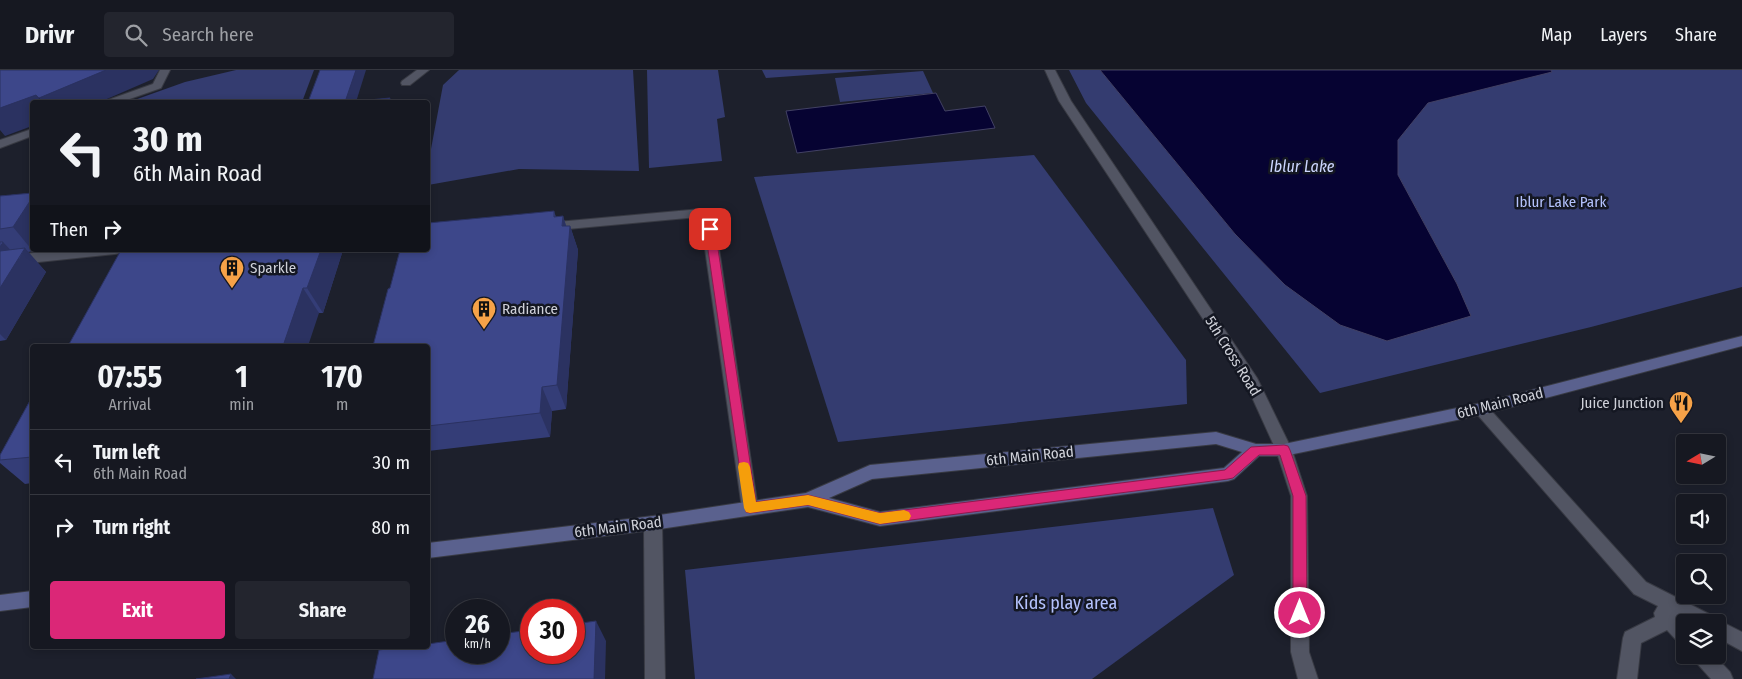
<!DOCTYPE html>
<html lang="en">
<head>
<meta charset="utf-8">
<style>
  :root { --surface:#161821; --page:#23252e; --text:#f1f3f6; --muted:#9ea0a5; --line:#35373f; --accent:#db2777 }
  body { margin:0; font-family:"Fira Sans Condensed",sans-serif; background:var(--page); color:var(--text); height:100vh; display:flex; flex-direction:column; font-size:19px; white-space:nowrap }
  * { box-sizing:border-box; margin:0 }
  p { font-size:16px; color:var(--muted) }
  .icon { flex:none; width:28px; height:28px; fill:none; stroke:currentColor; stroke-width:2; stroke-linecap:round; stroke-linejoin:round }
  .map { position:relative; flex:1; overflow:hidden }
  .sheet { position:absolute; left:30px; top:274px; width:400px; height:305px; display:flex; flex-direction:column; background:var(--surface); border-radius:5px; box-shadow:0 2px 8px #0003,0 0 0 1px var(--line) }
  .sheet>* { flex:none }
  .top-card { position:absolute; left:30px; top:30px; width:400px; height:152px; border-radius:5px; box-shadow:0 2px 8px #0003,0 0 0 1px var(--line); background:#161821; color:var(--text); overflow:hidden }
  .needle { width:32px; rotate:260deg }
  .fabs { position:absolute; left:1676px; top:364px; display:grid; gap:10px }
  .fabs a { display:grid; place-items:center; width:50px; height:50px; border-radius:5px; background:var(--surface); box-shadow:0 2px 8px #0003,0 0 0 1px var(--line); font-size:25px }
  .speed { position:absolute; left:445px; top:529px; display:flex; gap:10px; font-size:25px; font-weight:700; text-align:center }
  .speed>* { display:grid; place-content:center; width:65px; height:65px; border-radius:50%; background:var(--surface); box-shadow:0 2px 8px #0003,0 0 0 1px var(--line); line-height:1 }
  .speed small { font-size:12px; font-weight:400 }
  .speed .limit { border:8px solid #d22; background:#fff; color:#111 }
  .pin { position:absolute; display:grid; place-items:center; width:42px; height:42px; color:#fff; margin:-21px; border-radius:10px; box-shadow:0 2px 8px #0006 }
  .me { position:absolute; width:55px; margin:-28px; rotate:0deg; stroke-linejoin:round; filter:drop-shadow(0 0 4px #0008) }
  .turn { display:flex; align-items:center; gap:18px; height:105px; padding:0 20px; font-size:22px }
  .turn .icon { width:65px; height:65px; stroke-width:2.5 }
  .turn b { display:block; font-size:35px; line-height:42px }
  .then { display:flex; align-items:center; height:48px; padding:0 20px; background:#0003; gap:10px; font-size:19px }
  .eta { display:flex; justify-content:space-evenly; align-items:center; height:85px; text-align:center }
  .eta b { font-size:30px; font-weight:700; line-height:35px }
  .primary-button { display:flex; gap:10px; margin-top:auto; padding:10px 20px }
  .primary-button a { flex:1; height:58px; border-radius:5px; background:var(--accent); color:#fff; font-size:20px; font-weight:700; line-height:58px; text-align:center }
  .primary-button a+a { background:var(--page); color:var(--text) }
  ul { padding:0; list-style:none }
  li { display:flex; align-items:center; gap:15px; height:65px; padding:0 20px; border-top:1px solid var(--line) }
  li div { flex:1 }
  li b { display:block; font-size:19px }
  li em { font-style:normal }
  header { display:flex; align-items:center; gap:30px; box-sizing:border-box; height:70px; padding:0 25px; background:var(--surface); border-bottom:1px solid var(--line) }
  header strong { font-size:24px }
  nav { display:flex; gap:28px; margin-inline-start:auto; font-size:18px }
  .search { width:350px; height:45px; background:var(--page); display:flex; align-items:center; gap:12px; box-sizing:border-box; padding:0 18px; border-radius:5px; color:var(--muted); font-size:19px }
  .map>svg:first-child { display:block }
</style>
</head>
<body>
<header>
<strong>Drivr</strong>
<div class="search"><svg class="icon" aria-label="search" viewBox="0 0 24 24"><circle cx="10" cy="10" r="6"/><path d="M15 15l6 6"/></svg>Search here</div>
<nav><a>Map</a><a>Layers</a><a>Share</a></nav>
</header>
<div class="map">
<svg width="1742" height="609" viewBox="0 0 1742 609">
  <rect width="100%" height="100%" fill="#1d202c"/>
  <g fill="#343c70">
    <path d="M236 0H314L302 32H129L185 12Z"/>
    <path d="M459 0H633L639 101 519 99 428 115V95L443 15Z"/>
    <path d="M647 0H718L725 47 717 49 722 91 649 98Z"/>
    <path d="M762 0H878L766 8Z"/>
    <path d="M1069 0H1100L1235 164 1285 215 1457 214 1398 105V70L1427 33 1551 2V0H1742V217L1591 257 1320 323 1086 33Z"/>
    <path d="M923 1 933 23 840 32 835 8Z"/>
    <path d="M1034 85 1186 290 1187 334 838 372 754 107Z"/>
    <path d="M1213 438 1234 505 1092 609H695L685 500Z"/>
  </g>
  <g fill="#060332" stroke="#424164">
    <path d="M1100 0H1551L1552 2 1428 33 1398 70V105L1457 214 1471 246 1387 271 1340 255 1285 215 1235 164Z"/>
    <path d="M936 23 945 41 985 36 995 58 797 83 786 41Z"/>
  </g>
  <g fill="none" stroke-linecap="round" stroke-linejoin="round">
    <defs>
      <g id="lane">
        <path d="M417 0H429L410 15H402L401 13 402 11Z"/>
        <path d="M1481 333 1486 335 1646 512 1713 546 1715 552 1718 550 1742 562V581L1718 568V552H1689L1680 548 1685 553V575L1678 572 1667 560 1641 573 1637 609H1617L1623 568 1625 562 1655 547 1654 543 1658 536 1634 524 1476 343 1473 339 1476 335Z"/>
        <path d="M1693 585H1714L1730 602 1733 609H1711L1695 591Z"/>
      </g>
      <g id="street">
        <path d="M160 0H170L161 18 121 32H106L108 30 153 14Z"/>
        <path d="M1045 0H1055L1071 31 1257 308 1292 380 1307 426 1309 582 1318 609H1298L1291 582V426L1276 380 1246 314 1059 31Z"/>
        <path d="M32 59V66L0 78V70Z"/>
        <path d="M701 139C710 141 714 151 716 159L758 438 756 443 750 445 744 443 742 438 701 151 698 147 546 161 540 157 546 153Z"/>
        <path d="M68 180H122L120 183 115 184 0 196V186Z"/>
        <path d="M653 446 659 448 662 453 665 609H645L644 453 647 448Z"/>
      </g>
      <g id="secondary">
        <path d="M1742 266V276L1481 345 1284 386H1259L1234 409 1228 411 880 456 808 437 653 460 428 488V473L653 446 806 423 870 395 1216 362 1256 374H1284L1481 333ZM1216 374 1242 382 1224 398 880 442 829 428 872 409Z"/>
        <path d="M32 521V537L0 541V525Z"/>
      </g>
    </defs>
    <use href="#lane" stroke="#383a43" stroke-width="2"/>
    <use href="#street" stroke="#383a43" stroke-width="2"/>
    <use href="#secondary" stroke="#383a43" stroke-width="2"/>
    <use href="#lane" fill="#525563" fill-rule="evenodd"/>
    <use href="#street" fill="#525563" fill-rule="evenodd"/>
    <use href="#secondary" fill="#5a618e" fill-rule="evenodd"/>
  </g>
  <g fill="#343d77">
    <path d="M32 123V180H35L34 181 28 182 46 202 6 270 0 271V126Z"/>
    <path d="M554 141 556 147 563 146 566 156H570L578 180 566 339 552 341 550 367 428 381V276L390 218Z"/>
    <path d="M121 180H343L323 243H319Z"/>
    <path d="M32 327V413L25 414 0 393V385Z"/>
  </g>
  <g fill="#2b3261">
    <path d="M106 0H159L153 9 100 32H43L39 28Z"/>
    <path d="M356 0H366L356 32H345Z"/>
    <path d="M36 25 42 32H32V56L5 66 0 60V38Z"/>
    <path d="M32 128V180L13 157Z"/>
    <path d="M563 146 569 165 570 156 578 180 566 339 557 315Z"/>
    <path d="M3 172 19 189 25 178 46 202 6 270 0 264V177Z"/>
    <path d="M321 180H343L323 243 307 218Z"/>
    <path d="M303 218 319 243 308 276H283Z"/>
    <path d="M542 317 552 341 550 367 540 343Z"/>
    <path d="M596 551 606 571 605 609H594Z"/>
    <path d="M231 604 236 609H229Z"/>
  </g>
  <g fill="#3d478a" stroke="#2b3261">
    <path d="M0 0H106L39 28 36 25 0 38Z"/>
    <path d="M320 0H356L345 32H308Z"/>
    <path d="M390 28 389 32H348Z"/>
    <path d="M32 123V128L13 157 0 159V126Z"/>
    <path d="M554 141V147L563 146 562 156H570L557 315 542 317 540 343 428 356V276H373L388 219 390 218 400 180H428V153Z"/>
    <path d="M0 172H3L0 177Z"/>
    <path d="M25 178 0 218V181Z"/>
    <path d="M121 180H321L307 218H303L283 276H68Z"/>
    <path d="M32 327V387L0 390V385Z"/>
    <path d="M596 551 594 609H373L379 580 409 576H428V574L456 570V582H499V564L531 560V582H574V554Z"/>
    <path d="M231 604 229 609H196Z"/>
  </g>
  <path fill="#db2777" stroke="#8e194d" d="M710 156 715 159 756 432 808 425 880 443 1225 400 1251 377 1284 375 1288 376 1290 380 1306 426 1307 543 1305 547 1300 549 1295 547 1293 543V426L1280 385H1259L1233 408 1228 409 880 454 808 435 750 443 746 442 705 159Z"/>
  <path fill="#f59e0b" d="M744 392 748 393 750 397 756 432 808 425 880 443 904 440 909 442 911 446 909 450 880 454 808 435 750 443 746 442 744 438 738 397 739 393Z"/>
  <defs>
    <symbol id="building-pin" viewBox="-11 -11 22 30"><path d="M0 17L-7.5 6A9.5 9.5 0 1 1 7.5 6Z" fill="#f6a248" stroke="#141722"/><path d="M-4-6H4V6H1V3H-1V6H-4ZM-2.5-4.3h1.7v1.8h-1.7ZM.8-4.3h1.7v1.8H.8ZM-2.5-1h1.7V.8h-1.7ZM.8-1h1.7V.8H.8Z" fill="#111"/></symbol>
    <symbol id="restaurant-pin" viewBox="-11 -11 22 30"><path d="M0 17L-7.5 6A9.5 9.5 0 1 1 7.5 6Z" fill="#f6a248" stroke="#141722"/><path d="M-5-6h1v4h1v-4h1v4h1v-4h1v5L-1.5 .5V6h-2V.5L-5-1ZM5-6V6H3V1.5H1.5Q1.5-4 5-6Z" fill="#111"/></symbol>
  </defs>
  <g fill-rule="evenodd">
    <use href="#building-pin" x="218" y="184" width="28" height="38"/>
    <use href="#building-pin" x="470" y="225" width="28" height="38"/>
    <use href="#restaurant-pin" x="1667" y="319" width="28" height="38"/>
  </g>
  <g text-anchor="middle" stroke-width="5" stroke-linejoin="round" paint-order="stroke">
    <g font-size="15" fill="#b4c2fd" stroke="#141722">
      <text x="1561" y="137">Iblur Lake Park</text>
    </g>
    <g font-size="15" fill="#cfd1d9" stroke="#141722" text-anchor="start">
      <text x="250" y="203">Sparkle</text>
      <text x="502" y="244">Radiance</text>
      <text x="1664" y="338" text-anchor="end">Juice Junction</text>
    </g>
    <g font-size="15" fill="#cfd1d9" stroke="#141722">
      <text transform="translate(1233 286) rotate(58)" y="5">5th Cross Road</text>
      <text transform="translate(1500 333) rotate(-14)" y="5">6th Main Road</text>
      <text transform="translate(1030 386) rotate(-6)" y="5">6th Main Road</text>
      <text transform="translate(618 457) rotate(-7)" y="5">6th Main Road</text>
    </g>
    <g font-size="16" font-style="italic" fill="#cdd7ff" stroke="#141722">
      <text x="1302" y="102">Iblur Lake</text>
    </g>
    <g font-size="18" fill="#b4c2fd" stroke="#141722">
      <text x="1066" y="539">Kids play area</text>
    </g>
  </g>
</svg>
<div class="fabs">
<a><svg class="needle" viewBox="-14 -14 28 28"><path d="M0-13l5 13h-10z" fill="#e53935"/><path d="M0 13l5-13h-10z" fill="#9ea0a5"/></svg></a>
<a><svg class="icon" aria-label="sound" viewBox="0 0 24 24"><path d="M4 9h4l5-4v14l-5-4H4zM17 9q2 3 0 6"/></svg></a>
<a><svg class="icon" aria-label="search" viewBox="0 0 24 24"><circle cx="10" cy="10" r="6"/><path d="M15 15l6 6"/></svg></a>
<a><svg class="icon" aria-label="layers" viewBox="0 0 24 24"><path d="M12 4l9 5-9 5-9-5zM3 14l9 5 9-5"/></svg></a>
</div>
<div class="speed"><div>26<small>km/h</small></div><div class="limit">30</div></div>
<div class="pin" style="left:710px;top:159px;background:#d93025"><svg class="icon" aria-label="arrive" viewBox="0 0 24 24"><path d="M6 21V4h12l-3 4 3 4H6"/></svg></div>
<svg class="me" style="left:1300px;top:543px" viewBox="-20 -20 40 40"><circle r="17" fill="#db2777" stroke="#fff" stroke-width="3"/><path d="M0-11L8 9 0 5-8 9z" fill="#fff"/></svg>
<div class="top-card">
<div class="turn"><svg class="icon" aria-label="left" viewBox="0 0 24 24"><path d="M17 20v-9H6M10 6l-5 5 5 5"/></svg><div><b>30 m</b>6th Main Road</div></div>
<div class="then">Then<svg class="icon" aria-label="right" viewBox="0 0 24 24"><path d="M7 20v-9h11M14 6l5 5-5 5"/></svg></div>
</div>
<section class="sheet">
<div class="eta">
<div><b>07:55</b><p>Arrival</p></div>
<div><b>1</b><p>min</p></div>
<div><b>170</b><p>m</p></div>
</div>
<ul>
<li><svg class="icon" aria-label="left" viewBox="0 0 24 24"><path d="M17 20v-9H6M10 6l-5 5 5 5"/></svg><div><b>Turn left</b><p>6th Main Road</p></div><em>30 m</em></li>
<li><svg class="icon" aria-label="right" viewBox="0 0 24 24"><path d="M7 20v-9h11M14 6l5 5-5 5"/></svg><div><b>Turn right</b></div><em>80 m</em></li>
</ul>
<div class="primary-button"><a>Exit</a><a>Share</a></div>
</section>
</div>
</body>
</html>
